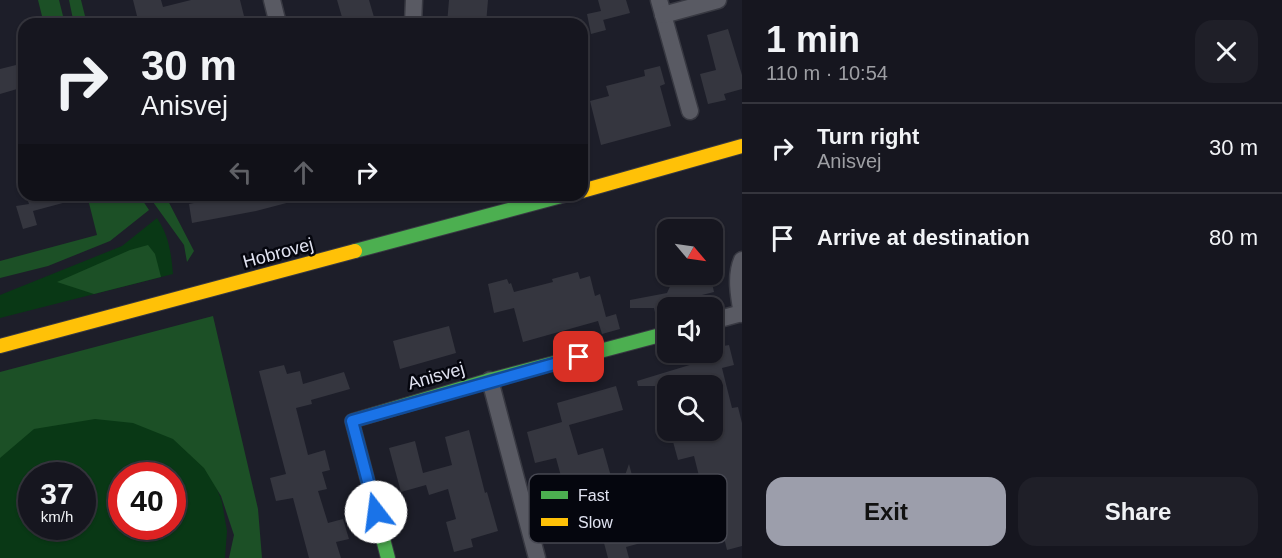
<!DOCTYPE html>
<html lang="en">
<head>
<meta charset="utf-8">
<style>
  :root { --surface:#16161f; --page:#1f1f28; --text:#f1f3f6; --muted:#9e9fa4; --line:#35353d; --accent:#9c9eab }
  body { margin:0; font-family:Arial,sans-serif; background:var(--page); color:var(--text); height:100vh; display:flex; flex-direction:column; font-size:22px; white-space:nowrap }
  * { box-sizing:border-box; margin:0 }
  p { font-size:20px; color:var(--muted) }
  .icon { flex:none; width:33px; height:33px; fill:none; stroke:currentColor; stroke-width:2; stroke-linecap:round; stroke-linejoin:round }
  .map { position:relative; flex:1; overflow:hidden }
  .details { display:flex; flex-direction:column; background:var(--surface); width:540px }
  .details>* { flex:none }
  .hud { position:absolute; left:18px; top:18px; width:570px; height:183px; border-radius:18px; box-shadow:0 2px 4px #0004,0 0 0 2px var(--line); background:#16161f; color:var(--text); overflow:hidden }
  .needle { width:39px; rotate:119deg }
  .fabs { position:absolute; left:657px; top:219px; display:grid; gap:12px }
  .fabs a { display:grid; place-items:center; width:66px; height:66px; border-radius:12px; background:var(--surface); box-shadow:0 2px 4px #0004,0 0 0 2px var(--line); font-size:30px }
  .speed { position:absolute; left:18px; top:462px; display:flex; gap:12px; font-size:30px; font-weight:700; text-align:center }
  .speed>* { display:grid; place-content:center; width:78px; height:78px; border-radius:50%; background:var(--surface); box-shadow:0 2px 4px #0004,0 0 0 2px var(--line); line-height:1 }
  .speed small { font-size:15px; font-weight:400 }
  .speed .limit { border:9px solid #d22; background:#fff; color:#111 }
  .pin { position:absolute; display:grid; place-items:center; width:51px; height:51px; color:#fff; margin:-26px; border-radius:12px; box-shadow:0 3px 9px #0006 }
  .me { position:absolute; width:66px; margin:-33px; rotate:345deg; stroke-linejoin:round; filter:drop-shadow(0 0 4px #0008) }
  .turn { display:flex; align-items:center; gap:21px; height:126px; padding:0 24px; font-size:27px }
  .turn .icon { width:78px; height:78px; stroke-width:2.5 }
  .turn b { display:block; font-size:42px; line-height:51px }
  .lanes { display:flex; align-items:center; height:57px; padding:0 24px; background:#0003; justify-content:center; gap:30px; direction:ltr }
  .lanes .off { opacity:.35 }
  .round { display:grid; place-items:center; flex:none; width:63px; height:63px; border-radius:18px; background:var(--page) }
  .overview { display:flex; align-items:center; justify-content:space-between; height:102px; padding:0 24px }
  h1 { font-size:36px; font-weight:700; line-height:45px }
  .primary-button { display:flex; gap:12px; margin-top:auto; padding:12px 24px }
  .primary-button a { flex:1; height:69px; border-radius:18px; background:var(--accent); color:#111; font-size:24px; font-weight:700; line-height:69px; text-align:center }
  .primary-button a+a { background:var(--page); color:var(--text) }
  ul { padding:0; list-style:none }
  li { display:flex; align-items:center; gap:18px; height:90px; padding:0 24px; border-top:2px solid var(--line) }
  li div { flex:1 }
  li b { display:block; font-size:22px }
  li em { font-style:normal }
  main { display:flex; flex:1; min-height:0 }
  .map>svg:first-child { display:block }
</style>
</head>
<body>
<main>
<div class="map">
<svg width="742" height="558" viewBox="0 0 742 558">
  <rect width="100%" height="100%" fill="#1d1e29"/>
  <g fill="#093815" fill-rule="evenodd">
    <path d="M157 218C169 236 171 252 173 274L0 318V295L122 246Z"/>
    <path d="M52 411 163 426 211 473 222 502 227 531 225 558H0V442ZM32 476H82V526H32ZM122 476H172V526H122Z"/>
  </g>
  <g fill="#1c5026">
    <path d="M38 0H59L65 24H44Z"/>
    <path d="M69 0H81L87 24H74Z"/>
    <path d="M87 195H139L149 210 110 241 48 266 0 278V261L97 235Z"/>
    <path d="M148 195H165L194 251 187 262 184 245Z"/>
    <path d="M148 245 155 254 161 277 94 294 57 282 130 250Z"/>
    <path d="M213 316 258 509 262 558H229L234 535 221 496 204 468 173 439 133 423 95 419 34 429 0 458V372Z"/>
  </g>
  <g fill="#35363f">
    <path d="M133 0H161L163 7 191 0H240L246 24H139Z"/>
    <path d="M337 0H369L376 24H344Z"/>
    <path d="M449 0H488L486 24H447Z"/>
    <path d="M598 0H626L630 13 603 20 601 12 606 30 591 34 587 14 601 11Z"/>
    <path d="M728 29 742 75V89L724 94 726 100 708 104 700 74 716 70 707 35Z"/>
    <path d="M24 63V87L0 94V69Z"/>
    <path d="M660 66 665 84 660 86 671 126 601 145 590 101 609 96 606 86 645 76 644 70Z"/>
    <path d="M26 195H74V200L33 211 37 225 23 229 16 206 29 204Z"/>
    <path d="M211 195H297L298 200 256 211 192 223 189 204 212 199Z"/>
    <path d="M578 272 580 279 590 276 595 296 600 294 606 317 616 314 620 329 602 334 598 321 523 342 514 308 494 313 488 284 507 279 509 284 511 283 514 292 553 282 552 279Z"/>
    <path d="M697 274H710L714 292 698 296 700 303 681 308H668V320L657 322 654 308H630V300L667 293 673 280Z"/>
    <path d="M449 326 456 353 400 369 393 341Z"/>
    <path d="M729 345 734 365 722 368 732 408 738 407 742 423V546L727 550 716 505 707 508 694 456 678 460 672 438 680 436 678 430H712V386H638L637 381 706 360 704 352H712V348Z"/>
    <path d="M284 365 287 374 300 371 303 384 344 372 350 389 311 400 312 404 296 408 308 455 325 450 330 470 322 472 327 489 318 491 328 523 343 519 349 539 336 542 341 558H309L293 498 276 501 270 478 286 474 259 371Z"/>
    <path d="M616 386 623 410 569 425 578 455 603 448 617 498 629 464 638 498 668 518 659 520 663 537 626 547 629 558H608L600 528 561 539 554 513 570 509 556 458 535 463 527 432 562 422 557 403Z"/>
    <path d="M469 430 485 493 487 492 498 531 471 539 473 547 454 552 446 522 456 519 448 489 429 495 426 485 401 492 389 448 415 441 423 473 452 465 445 437Z"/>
  </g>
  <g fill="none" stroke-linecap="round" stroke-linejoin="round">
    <defs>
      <g id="street">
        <path d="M272 0 278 24"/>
        <path d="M659 0 690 111"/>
        <path d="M663 15 718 0"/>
        <path d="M413 24 414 0"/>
        <path d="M742 260C735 276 739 297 742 314"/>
        <path d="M712 321 742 313"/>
        <path d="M490 380 537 558"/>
      </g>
      <g id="fast">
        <path d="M355 251 565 195"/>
        <path d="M388 558 352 421 490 380 668 333"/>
      </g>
      <g id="slow">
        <path d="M582 191 742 146"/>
        <path d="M0 346 355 251"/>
      </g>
    </defs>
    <use href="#street" stroke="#383942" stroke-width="19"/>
    <use href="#fast" stroke="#383942" stroke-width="16"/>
    <use href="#slow" stroke="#383942" stroke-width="16"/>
    <use href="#street" stroke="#595a63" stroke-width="16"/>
    <use href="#fast" stroke="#4caf50" stroke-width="14"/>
    <use href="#slow" stroke="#ffc107" stroke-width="14"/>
  </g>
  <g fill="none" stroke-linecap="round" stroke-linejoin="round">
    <defs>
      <path id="route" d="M376 512 352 421 579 357"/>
    </defs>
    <use href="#route" stroke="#114b97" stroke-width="15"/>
    <use href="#route" stroke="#1a73e8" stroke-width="10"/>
  </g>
  <g text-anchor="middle" stroke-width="5" stroke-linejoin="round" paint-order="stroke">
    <g font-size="18" fill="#e1e3f1" stroke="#05060e">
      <text transform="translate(278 253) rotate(-15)" y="6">Hobrovej</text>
      <text transform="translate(436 376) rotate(-16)" y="6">Anisvej</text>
    </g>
  </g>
  <rect x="529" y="474" width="198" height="69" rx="9" fill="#05060e" stroke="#474852" stroke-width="1.5"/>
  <rect x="541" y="491" width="27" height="8" fill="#4caf50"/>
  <rect x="541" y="518" width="27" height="8" fill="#ffc107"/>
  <g font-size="16" fill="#e1e3f1">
    <text x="578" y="501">Fast</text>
    <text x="578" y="528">Slow</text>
  </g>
</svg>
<div class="fabs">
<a><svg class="needle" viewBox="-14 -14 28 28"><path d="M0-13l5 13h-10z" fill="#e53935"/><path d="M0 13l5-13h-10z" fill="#9e9fa4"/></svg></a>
<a><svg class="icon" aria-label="sound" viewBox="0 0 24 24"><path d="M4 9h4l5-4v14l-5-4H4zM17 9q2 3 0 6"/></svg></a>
<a><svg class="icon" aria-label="search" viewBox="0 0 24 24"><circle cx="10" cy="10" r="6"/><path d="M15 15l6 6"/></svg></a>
</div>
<div class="speed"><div>37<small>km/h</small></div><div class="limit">40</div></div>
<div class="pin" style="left:579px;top:357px;background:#d93025"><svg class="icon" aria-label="arrive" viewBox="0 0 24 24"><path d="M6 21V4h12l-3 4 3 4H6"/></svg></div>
<svg class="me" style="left:376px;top:512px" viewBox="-20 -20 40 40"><circle r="19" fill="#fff"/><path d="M0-13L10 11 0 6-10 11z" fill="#1a73e8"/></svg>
<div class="hud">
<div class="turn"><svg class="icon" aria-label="right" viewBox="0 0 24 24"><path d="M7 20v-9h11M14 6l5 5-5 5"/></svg><div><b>30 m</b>Anisvej</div></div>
<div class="lanes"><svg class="icon off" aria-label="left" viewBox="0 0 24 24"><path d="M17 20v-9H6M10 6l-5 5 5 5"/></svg><svg class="icon off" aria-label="ahead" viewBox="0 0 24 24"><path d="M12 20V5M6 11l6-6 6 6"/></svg><svg class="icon" aria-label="right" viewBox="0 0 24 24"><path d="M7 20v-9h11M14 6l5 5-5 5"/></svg></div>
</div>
</div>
<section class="details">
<div class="overview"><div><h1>1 min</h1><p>110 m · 10:54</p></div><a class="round"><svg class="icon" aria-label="close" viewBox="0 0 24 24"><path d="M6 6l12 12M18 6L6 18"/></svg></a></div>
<ul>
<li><svg class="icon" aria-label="right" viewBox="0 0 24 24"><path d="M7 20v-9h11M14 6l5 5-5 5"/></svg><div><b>Turn right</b><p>Anisvej</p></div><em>30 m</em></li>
<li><svg class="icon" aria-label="arrive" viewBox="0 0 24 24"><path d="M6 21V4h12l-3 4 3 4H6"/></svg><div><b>Arrive at destination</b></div><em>80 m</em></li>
</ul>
<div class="primary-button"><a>Exit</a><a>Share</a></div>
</section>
</main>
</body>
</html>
